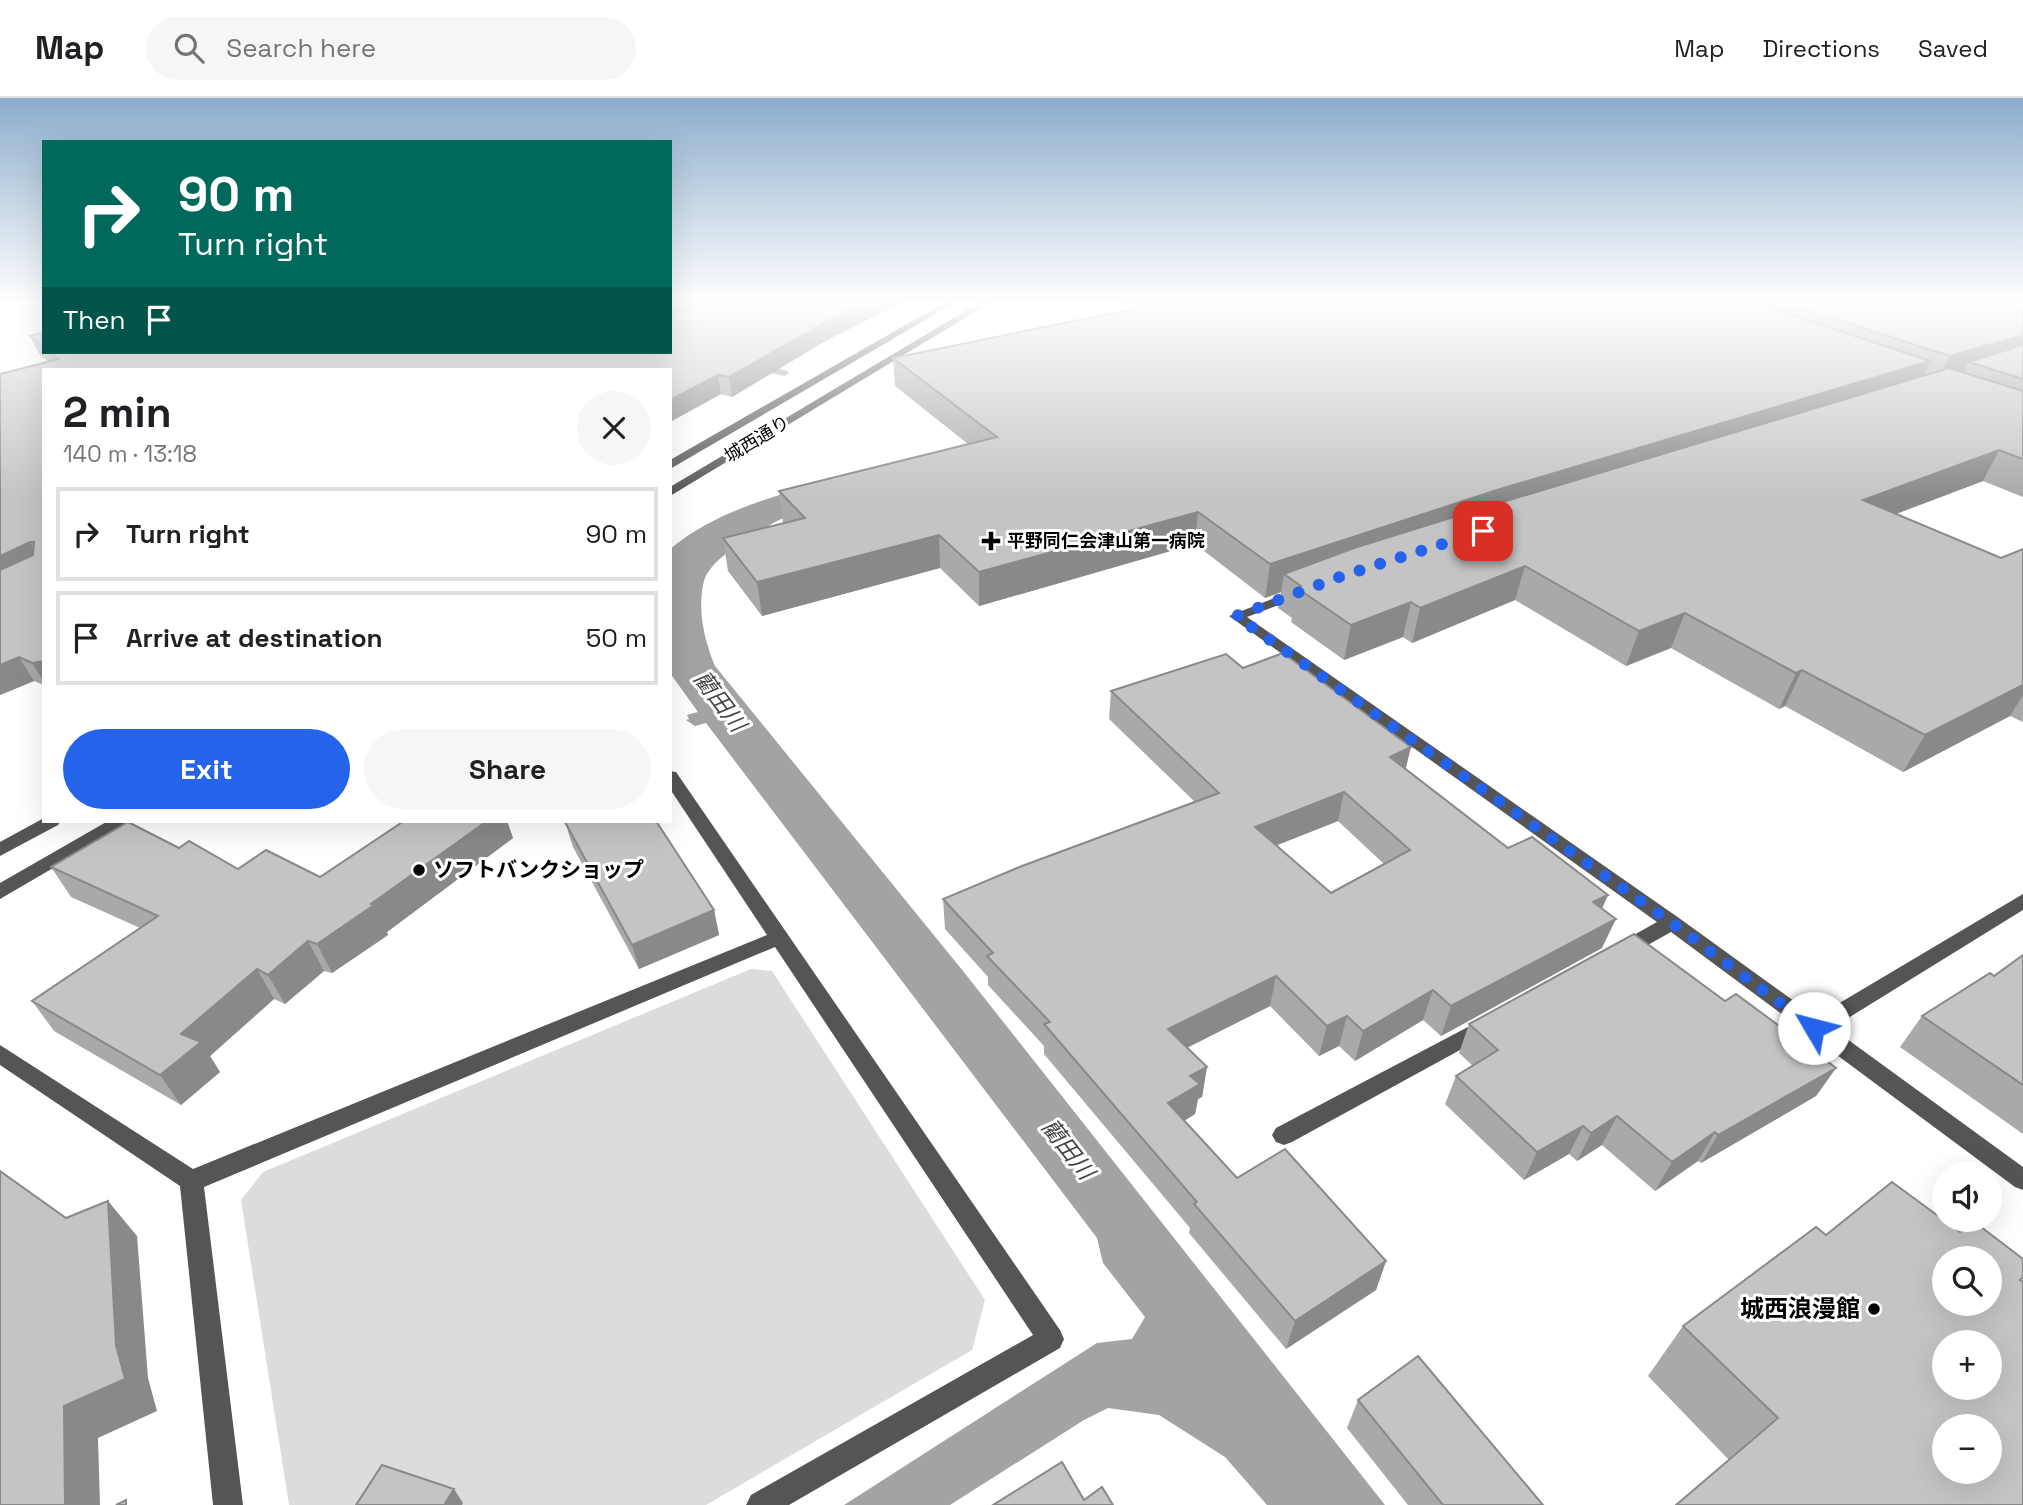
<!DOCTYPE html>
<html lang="en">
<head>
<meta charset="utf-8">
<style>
  :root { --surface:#fff; --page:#f6f6f6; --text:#202124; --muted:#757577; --line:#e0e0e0; --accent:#2563eb }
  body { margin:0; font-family:"Space Grotesk","Noto Sans JP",sans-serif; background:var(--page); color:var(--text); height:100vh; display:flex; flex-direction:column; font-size:26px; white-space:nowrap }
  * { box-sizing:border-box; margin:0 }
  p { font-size:23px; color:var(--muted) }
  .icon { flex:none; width:38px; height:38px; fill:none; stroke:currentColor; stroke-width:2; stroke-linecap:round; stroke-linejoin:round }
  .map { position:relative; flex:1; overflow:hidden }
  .drawer { position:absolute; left:42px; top:270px; width:630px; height:455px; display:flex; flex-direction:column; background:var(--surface); border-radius:0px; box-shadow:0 7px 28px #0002 }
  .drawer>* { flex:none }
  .guide { position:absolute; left:42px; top:42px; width:630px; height:214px; border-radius:0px; box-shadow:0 7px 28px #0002; background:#00695c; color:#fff; overflow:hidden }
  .buttons { position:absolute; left:1932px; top:1064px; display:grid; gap:14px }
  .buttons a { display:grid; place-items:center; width:70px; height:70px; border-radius:50%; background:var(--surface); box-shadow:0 7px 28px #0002; font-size:35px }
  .pin { position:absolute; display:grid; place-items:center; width:60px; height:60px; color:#fff; margin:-30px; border-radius:14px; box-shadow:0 4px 10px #0006 }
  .me { position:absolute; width:77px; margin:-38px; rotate:307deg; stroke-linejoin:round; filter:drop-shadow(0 0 5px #0008) }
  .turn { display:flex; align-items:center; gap:24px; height:147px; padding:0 21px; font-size:32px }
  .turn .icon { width:91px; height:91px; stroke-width:2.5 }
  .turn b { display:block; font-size:49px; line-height:60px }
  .then { display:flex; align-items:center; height:66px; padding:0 21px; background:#0003; gap:14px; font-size:26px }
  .round { display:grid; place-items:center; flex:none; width:74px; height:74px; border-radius:37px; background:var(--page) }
  .head { display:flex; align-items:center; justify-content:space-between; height:119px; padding:0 21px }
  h1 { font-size:42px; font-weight:700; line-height:52px }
  .primary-button { display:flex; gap:14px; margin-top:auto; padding:14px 21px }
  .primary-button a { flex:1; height:80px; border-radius:42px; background:var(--accent); color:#fff; font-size:28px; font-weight:700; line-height:80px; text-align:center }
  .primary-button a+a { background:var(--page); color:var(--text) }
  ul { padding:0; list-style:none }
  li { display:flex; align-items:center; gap:21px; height:94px; margin:0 14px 10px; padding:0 7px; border:4px solid var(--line); border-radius:0px }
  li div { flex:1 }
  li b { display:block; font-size:26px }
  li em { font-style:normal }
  header { display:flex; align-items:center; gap:42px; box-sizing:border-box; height:98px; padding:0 35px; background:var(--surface); border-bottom:2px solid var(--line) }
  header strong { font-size:33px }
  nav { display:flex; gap:38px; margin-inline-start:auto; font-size:24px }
  .search { width:490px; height:63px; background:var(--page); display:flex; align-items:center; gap:18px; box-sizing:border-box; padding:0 24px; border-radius:38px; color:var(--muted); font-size:26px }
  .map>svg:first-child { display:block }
</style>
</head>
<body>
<header>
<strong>Map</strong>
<div class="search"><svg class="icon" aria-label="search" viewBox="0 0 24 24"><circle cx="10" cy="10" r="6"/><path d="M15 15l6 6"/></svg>Search here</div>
<nav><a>Map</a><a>Directions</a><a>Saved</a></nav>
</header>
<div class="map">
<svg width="2023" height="1407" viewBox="0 0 2023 1407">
  <rect width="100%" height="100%" fill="#fff"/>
  <path fill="#dcdcdc" d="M751 871 772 873 985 1202 972 1252 706 1407H289L241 1102 263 1074Z"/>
  <path fill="#a3a3a3" d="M789 394 799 412C775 424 711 456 704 483 697 511 704 542 715 568L963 873 1385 1407H1267L1225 1359 1159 1317 1108 1310 1084 1322 950 1407H844L1097 1245 1132 1241 1145 1219 1103 1165 1097 1140 706 625 695 628 686 622 689 621 687 617 698 614 670 575V451C705 422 746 407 789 394Z"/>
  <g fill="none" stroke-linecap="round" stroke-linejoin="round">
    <path fill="#a3a3a3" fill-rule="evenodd" d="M753 265 788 273 789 275 784 278 749 270 748 268Z"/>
    <g fill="#555" fill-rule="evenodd">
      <path d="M947 203H958L670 371V362Z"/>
      <path d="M982 203H993L670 398V389Z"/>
      <path d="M1302 489 1309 493 1307 496 1247 519 1679 820 1816 919 2023 796V812L1832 930 2023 1069V1092L2015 1089 1671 834 1630 857 1623 859 1616 857 1613 852 1616 847 1657 824 1229 518Z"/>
      <path d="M670 673 676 674 1060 1232 1064 1241 1060 1250 789 1407H746L751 1397 1033 1237 775 849 204 1089 243 1407H213L180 1088 0 967V947L193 1071 767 837 670 691Z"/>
      <path d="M44 720V723H61L58 727 0 758V744Z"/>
      <path d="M108 723H130L127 727 0 801V785Z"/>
      <path d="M1485 920 1493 922 1496 928 1493 934 1292 1044 1284 1047 1276 1044 1272 1037 1276 1030Z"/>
    </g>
  </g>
  <g fill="#a9a9a9" fill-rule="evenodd">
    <path d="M670 203H905L827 242 732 299 721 296 670 324V271H44V587L34 583 0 597V276L49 264 39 256 30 238 44 234V254H556L562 255H563L561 254H670Z"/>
    <path d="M1118 203H2023V399L1983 383 1896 416 2001 460 2023 451V624L2010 618 1903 674 1785 608 1779 611 1671 550 1626 568 1515 502 1412 545 1403 539 1344 562 1291 524 1292 520 1278 510 1281 494 1265 500 1195 446 979 508 940 470 762 518 728 473 723 440 783 426 779 393 968 346 895 288 893 260 1134 211Z"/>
    <path d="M1243 570 1405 671 1508 750 1602 811V850L1441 938 1423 922 1355 963 1339 948 1319 958 1270 908 1187 950 1207 969 1202 999 1198 1001 1195 1016 1184 1023 1237 1080 1386 1163 1376 1192 1286 1251 1189 1135 1190 1130 1044 956V948L988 887V879L945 831 943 801 1195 704 1109 621 1111 593ZM1338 723 1384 766 1331 795 1277 747Z"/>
    <path d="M404 723H507L513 740 387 834 388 837 332 875 324 873 285 906 274 901 210 958 220 974 181 1007 54 933 32 903 140 830 71 799 51 769 179 750 238 771 320 779Z"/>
    <path d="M565 724 714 812 719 837 639 871 573 749Z"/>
    <path d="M2023 857V1036L1900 949 1922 918 1994 878Z"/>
    <path d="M1725 903 1836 970 1816 998 1701 1065 1698 1063 1655 1093 1602 1047 1577 1063 1569 1056 1524 1082 1445 1006 1456 978 1473 968 1459 955 1469 926Z"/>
    <path d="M1960 1134 2023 1161V1180L1729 1362 1648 1278 1683 1228 1826 1137Z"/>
    <path d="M1358 1302 1543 1407H1408L1347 1330Z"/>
  </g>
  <g fill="#898989">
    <path d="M678 203H722L670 225V206Z"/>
    <path d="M869 203H905L827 242 732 299 729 279 826 224Z"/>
    <path d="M2023 237V260L1969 264 1961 279 1936 286 1950 258Z"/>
    <path d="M1930 263 1917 292 1284 476 1281 494 1265 500 1270 466 1497 392Z"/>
    <path d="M718 277 721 296 670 324V302Z"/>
    <path d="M1999 352 1983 383 1848 434 1863 402Z"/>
    <path d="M1198 414 1195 446 979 508V474Z"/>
    <path d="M939 437 940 470 762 518 757 484Z"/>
    <path d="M30 444 43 466 0 486V458Z"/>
    <path d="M1525 468 1515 502 1412 545 1420 510Z"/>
    <path d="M1411 504 1403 539 1344 562 1351 527Z"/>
    <path d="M1685 515 1671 550 1626 568 1639 533Z"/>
    <path d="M19 559 34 583 0 597V567Z"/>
    <path d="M44 563V584L32 565Z"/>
    <path d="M1802 572 1785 608 1779 611 1796 575Z"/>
    <path d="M2023 587V597L2010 618 1903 674 1925 637Z"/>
    <path d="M1411 649 1404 678 1390 659Z"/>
    <path d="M1344 694 1338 723 1250 758 1255 729Z"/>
    <path d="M487 723H507L513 740 387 834 388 837 332 875 317 846Z"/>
    <path d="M1608 797 1595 827 1593 804Z"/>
    <path d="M714 812 719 837 639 871 632 847Z"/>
    <path d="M1616 821 1602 850 1441 938 1451 908Z"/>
    <path d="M308 843 324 873 285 906 268 877Z"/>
    <path d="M257 871 274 901 210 958 220 974 181 1007 160 977 181 936Z"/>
    <path d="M1276 878 1270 908 1164 961 1168 931Z"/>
    <path d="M1433 892 1423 922 1355 963 1363 933Z"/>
    <path d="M1347 918 1339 948 1319 958 1327 928Z"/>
    <path d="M1207 969 1202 999 1198 1001 1195 1016 1164 1035 1168 1005 1190 978Z"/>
    <path d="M1836 970 1816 998 1701 1065 1718 1037Z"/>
    <path d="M1617 1018 1602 1047 1577 1063 1591 1035Z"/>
    <path d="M1583 1028 1569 1056 1524 1082 1537 1054Z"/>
    <path d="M1715 1034 1698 1063 1655 1093 1672 1064Z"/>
    <path d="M108 1103 137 1138 148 1280 157 1313 98 1340 100 1407H65L64 1308 116 1247Z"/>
    <path d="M1386 1163 1376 1192 1286 1251 1295 1223Z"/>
    <path d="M454 1391 463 1405 462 1407H444Z"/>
  </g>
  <g fill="#c4c4c4" stroke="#898989" stroke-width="2" fill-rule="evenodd">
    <path d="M705 203H869L826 224 729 279 718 277 670 302V271H44V563L32 565 19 559 0 567V472L33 457 34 444H30L0 458V276L59 261 49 254H546L562 255 565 254H670V218Z"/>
    <path d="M1171 203H1749L1930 263 1497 392 1270 466 1198 414 979 474 939 437 757 484 723 440 805 420 779 393 997 339 893 260 1172 203Z"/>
    <path d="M1778 203H2023V237L1950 258Z"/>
    <path d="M44 234V249L30 238Z"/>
    <path d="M2023 247V281L1969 264Z"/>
    <path d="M1949 270 2023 293V361L1999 352 1863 402 2001 460 2023 451V587L1925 637 1802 572 1796 575 1685 515 1639 533 1525 468 1420 510 1411 504 1351 527 1297 490 1301 488 1284 476 1354 450 1473 413Z"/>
    <path d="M1283 555 1411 649 1390 659 1508 750 1532 739 1608 797 1593 804 1616 821 1451 908 1433 892 1363 933 1347 918 1327 928 1276 878 1168 931 1207 969 1190 978 1200 986 1168 1005 1237 1080 1285 1051 1386 1163 1295 1223 1194 1106 1197 1104 1044 926 1050 924 987 858 993 855 943 801 1022 768 1219 695 1111 593 1226 556 1243 570ZM1344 694 1410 752 1331 795 1255 729Z"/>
    <path d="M404 723H487L371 806 374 807 317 846 308 843 268 877 257 871 181 936 201 944 160 977 32 903 158 818 51 769 128 724 179 750 189 743 238 771 266 752 320 779Z"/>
    <path d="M570 723H656L714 812 632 847 565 724Z"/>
    <path d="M1634 836 1725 903 1736 896 1836 970 1718 1037 1715 1034 1672 1064 1617 1018 1591 1035 1583 1028 1537 1054 1456 978 1498 952 1469 926Z"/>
    <path d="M2023 857V987L1922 918 1990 875 1994 878Z"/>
    <path d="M0 1073 66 1120 108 1103 116 1247 125 1281 64 1308 65 1407H0Z"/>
    <path d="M1892 1084 1960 1134 1972 1122 2023 1161V1179L2020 1182 2023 1184V1407H1676L1778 1320 1683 1228 1816 1129 1826 1137ZM1944 1160H1990V1206H1944ZM1944 1244H1990V1290H1944ZM1944 1328H1990V1374H1944Z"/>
    <path d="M1418 1258 1543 1407H1443L1358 1302Z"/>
    <path d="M1062 1364 1084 1402 1102 1389 1113 1407H993Z"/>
    <path d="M382 1367 454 1391 444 1407H356Z"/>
    <path d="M126 1402V1407H116Z"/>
  </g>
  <linearGradient id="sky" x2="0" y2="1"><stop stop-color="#8cadcc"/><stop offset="0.51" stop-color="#fff"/><stop offset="1" stop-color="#fff" stop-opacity="0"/></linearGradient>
  <rect width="2023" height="400" fill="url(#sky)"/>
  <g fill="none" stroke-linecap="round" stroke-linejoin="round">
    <path stroke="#2563eb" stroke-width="12" stroke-dasharray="0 21.6" d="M1483 433 1342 478 1236 518 1672 825 1814 930"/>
  </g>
  <g fill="#000" stroke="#fff" stroke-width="2.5">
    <path d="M987.5 432.5h7v7h7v7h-7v7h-7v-7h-7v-7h7z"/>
    <circle cx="419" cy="772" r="7"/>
    <circle cx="1874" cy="1211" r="7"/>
  </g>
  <g text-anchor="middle" stroke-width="6" stroke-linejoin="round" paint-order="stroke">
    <g font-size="18" fill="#000" stroke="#fff">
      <text transform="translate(757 341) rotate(-31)" y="6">城西通り</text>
    </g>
    <g font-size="18" font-weight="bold" fill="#000" stroke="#fff" text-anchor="start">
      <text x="1007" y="449">平野同仁会津山第一病院</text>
    </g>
    <g font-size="21" font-weight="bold" fill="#000" stroke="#fff" text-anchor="start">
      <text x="433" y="779">ソフトバンクショップ</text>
    </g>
    <g font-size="23" font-style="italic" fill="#444" stroke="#fff">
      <text transform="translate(720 603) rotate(53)" y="8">藺田川</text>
      <text transform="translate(1068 1051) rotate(52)" y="8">藺田川</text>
    </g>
    <g font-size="24" font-weight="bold" fill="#000" stroke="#fff" text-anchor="end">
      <text x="1860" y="1219">城西浪漫館</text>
    </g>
  </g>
</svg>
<div class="buttons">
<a><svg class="icon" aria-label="sound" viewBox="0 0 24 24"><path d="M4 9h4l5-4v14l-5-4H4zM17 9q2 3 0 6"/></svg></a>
<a><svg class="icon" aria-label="search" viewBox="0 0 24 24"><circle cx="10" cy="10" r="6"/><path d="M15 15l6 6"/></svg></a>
<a>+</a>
<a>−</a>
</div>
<div class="pin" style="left:1483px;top:433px;background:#d93025"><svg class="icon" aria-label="arrive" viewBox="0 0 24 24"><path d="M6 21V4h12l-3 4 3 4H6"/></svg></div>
<svg class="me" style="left:1814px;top:930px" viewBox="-20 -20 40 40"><circle r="19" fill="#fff"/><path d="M0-13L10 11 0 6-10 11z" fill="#2563eb"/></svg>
<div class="guide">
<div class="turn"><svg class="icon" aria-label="right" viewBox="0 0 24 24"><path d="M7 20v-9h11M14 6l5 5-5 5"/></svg><div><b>90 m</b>Turn right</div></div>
<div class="then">Then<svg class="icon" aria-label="arrive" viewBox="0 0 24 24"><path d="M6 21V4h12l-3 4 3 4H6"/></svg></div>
</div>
<section class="drawer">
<div class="head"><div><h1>2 min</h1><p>140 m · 13:18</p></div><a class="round"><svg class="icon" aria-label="close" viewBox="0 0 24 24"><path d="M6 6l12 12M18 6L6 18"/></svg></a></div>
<ul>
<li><svg class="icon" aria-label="right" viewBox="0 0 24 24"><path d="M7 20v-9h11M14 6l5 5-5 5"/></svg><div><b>Turn right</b></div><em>90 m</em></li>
<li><svg class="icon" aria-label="arrive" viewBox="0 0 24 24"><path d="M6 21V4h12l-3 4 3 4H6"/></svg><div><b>Arrive at destination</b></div><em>50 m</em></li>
</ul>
<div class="primary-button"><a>Exit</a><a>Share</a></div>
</section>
</div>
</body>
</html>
